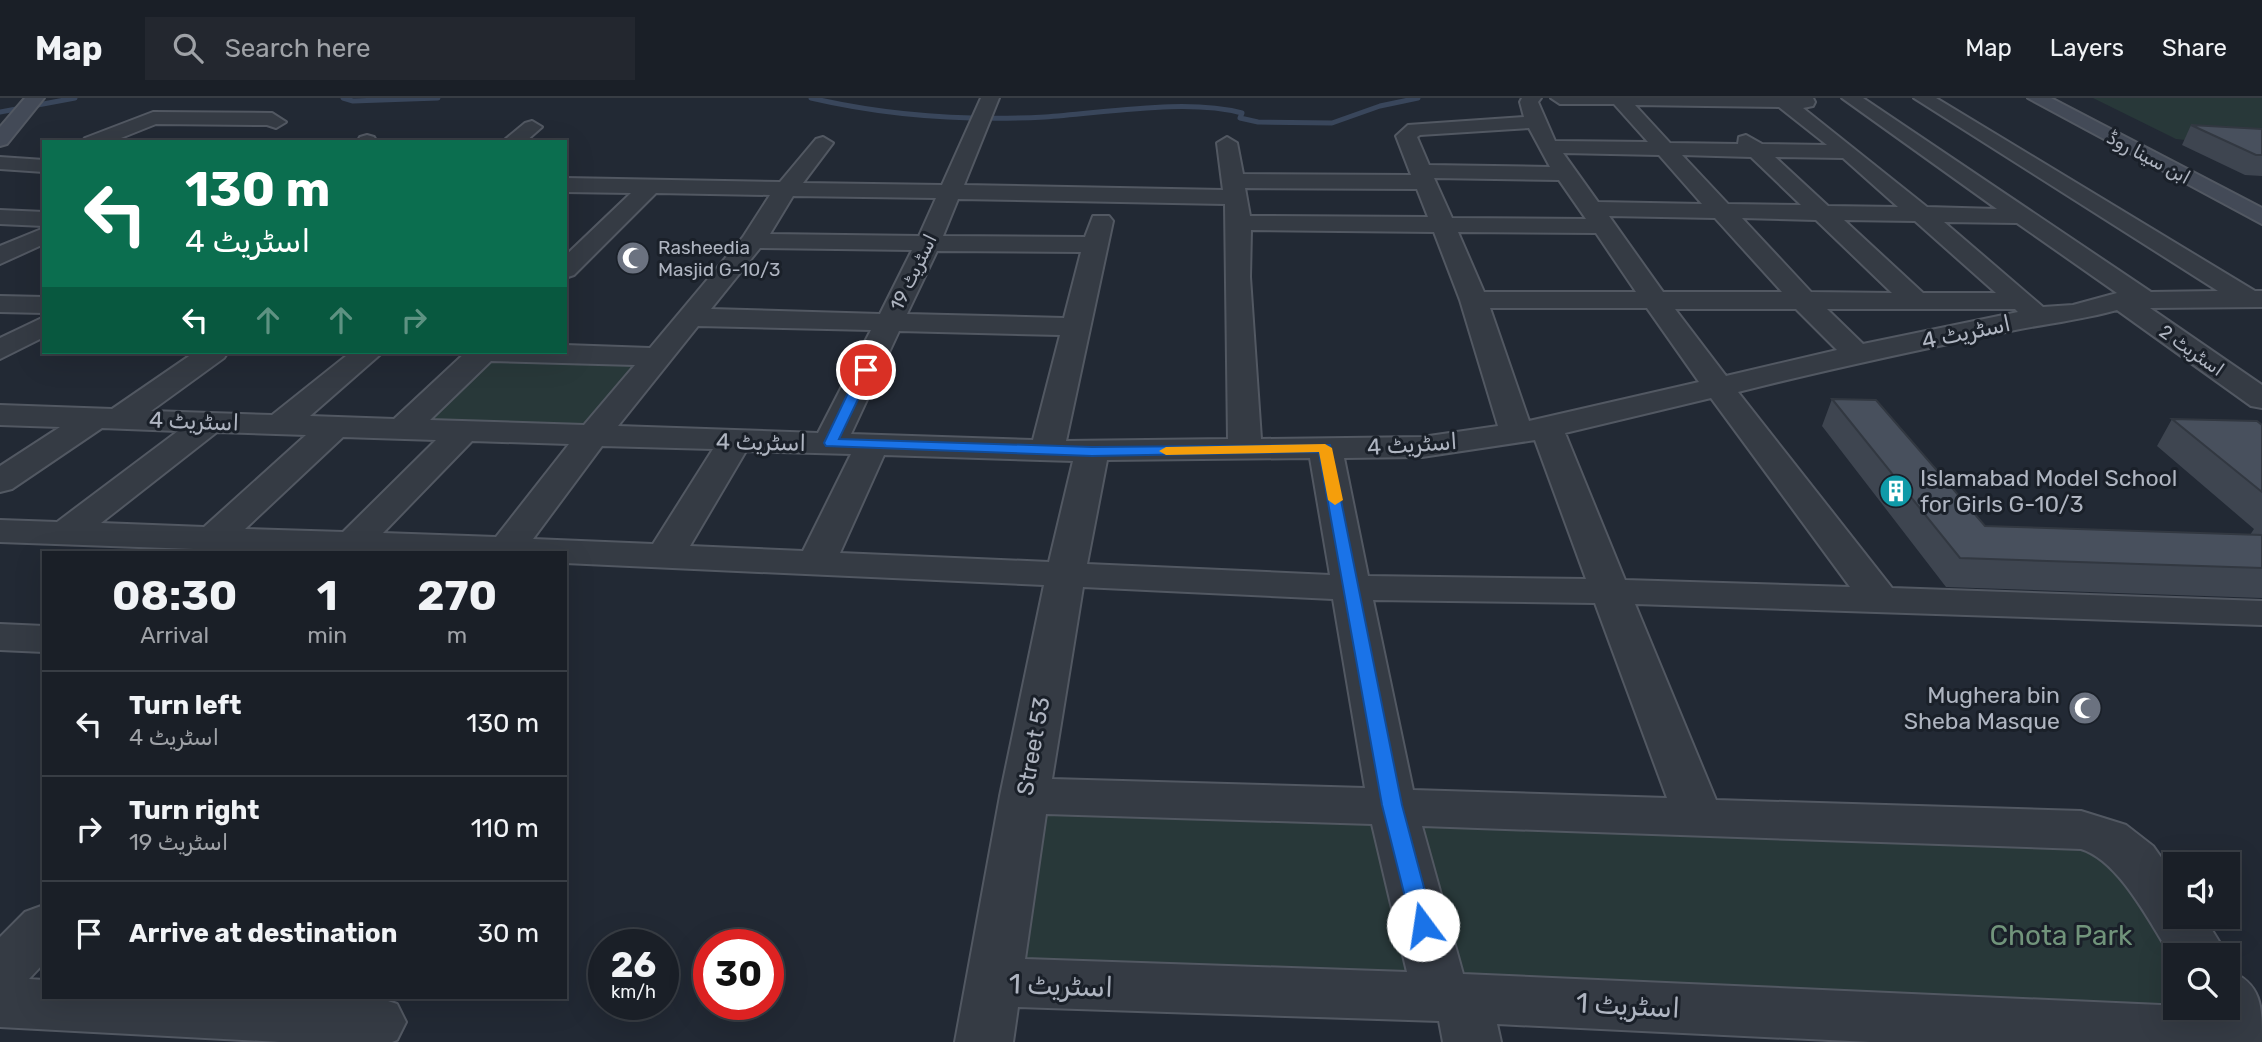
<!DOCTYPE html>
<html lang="en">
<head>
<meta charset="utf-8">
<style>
  :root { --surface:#1a1f27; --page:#23272f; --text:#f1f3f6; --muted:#9fa2a7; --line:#383d44 }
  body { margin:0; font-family:Rubik,Vazirmatn,sans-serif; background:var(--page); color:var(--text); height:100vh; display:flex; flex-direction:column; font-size:26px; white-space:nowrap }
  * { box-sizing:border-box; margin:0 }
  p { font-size:23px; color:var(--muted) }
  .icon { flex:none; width:38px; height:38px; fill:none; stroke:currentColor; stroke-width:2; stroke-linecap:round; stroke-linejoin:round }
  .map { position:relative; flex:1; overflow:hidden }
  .details { position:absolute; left:42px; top:453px; width:525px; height:448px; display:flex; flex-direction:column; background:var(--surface); border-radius:0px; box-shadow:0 7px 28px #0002,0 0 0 2px var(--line) }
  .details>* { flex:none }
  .banner { position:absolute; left:42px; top:42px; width:525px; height:214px; border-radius:0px; box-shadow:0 7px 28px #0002,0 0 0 2px var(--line); background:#0b6e4f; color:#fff; overflow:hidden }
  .controls { position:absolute; left:2163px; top:754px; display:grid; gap:14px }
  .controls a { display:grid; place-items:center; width:77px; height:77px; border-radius:0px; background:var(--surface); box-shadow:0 7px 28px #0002,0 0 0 2px var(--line); font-size:35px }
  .speed { position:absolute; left:588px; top:831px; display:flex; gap:14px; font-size:35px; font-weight:700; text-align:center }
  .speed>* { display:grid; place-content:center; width:91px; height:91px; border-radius:50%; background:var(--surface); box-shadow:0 7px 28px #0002,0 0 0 2px var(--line); line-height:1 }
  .speed small { font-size:18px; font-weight:400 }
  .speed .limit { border:10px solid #d22; background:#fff; color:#111 }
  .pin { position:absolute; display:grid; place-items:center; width:60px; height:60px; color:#fff; margin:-30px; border:4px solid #fff; border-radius:50%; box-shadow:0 2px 7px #0007 }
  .me { position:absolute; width:77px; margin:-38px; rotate:346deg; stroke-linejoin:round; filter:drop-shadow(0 0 5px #0008) }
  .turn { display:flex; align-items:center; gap:24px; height:147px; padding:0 28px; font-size:32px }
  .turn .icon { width:91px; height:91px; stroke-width:2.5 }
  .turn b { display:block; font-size:49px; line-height:60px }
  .lanes { display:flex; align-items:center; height:66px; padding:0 28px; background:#0003; justify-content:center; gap:35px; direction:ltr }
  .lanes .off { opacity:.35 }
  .eta { display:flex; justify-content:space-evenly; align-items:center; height:119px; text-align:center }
  .eta b { font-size:42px; font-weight:700; line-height:49px }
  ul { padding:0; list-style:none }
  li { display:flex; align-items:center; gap:21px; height:105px; padding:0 28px; border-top:2px solid var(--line) }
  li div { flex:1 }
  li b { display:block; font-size:26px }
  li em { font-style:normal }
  header { display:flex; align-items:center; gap:42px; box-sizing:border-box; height:98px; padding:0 35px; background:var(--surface); border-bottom:2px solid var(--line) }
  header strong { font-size:33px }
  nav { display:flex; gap:38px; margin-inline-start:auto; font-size:24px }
  .search { width:490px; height:63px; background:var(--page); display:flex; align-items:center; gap:18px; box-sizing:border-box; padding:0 24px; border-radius:0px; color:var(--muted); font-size:26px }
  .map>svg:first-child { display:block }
</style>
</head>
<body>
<header>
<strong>Map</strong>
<div class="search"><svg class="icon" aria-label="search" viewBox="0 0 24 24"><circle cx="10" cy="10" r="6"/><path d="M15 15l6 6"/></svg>Search here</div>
<nav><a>Map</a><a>Layers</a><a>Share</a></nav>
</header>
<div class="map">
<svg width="2262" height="944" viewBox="0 0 2262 944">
  <rect width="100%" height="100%" fill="#222934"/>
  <g fill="#283839">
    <path d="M2093 0H2262V50L2176 41Z"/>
    <path d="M488 258 652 260 592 335 409 328Z"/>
    <path d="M1033 708 2107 751 2175 858V910L1010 874Z"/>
  </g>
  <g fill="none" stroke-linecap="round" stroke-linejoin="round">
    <g stroke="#39465b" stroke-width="5">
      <path d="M343 0 353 3 438 0"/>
      <path d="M811 0C888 18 966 23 1045 19 1104 15 1187 0 1242 15L1240 20 1258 24 1332 25 1380 8 1418 0"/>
      <path d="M0 14 75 0"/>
    </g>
    <defs>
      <g id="street">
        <path d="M981 0H999L964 87 1223 92 1217 45 1227 39 1237 45 1243 76 1411 77 1396 38 1408 27 1524 19 1520 4 1522 0H1541L1538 4 1555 43 1648 44 1614 6H1560L1551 0H1813L1815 4 1813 8 1803 10 1927 109 1997 111 1842 0H1863L2151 194 2218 193 1914 0H1936L2255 193H2262V209L2150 210 2262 287V310L2251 308 2117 212C2078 223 2040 226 2001 235 1913 253 1825 272 1738 294L1892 490 2262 503V527L1635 506 1716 702 2081 713 2126 727 2153 748 2175 779V819H2204L2228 858V859L2175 858V864C2153 831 2121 763 2081 751L1422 728 1463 876 2228 910V872C2262 886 2262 907 2262 944H1870L1497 926 1501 944H1443L1439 923 1018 909 1013 944H955L1000 698 1044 487 565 465V455H304L0 444V422L57 424 178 333 102 330 12 391 0 394V368L60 329 0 327V307L112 311 195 254H228L224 260 151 313 272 317 351 254H383L310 318 394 321 466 254H565V247L650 250 743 139 770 97 656 95 574 177 565 180V158L631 95 565 94V80L780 84 816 41 823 39 833 45 803 85 942 87ZM1635 7 1779 9 1827 47 1762 46 1746 37 1739 39 1738 46 1670 45ZM1529 30 1550 69 1429 67 1417 39 1420 37ZM1563 55 1659 57 1702 106 1598 104ZM1682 57 1751 59 1801 107 1728 106ZM1775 59 1843 60 1898 109 1828 108ZM1434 80 1559 82 1586 121 1452 120ZM1245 90 1417 91 1428 119 1250 118ZM793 98 936 100 919 138 770 136ZM958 101 1225 106 1228 341 1066 343 1113 123 1109 118H1093L1085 139 943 138ZM1609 118 1715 120 1782 194H1663ZM1742 120 1816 122 1892 195 1811 194ZM1844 122 1915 123 1996 195H1923ZM1944 124 2017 125 2117 195 2073 207 2043 209ZM1251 132 1434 134 1460 202 1498 328 1422 339 1261 341 1250 179ZM1458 134 1596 135 1636 194H1484ZM760 150 912 152 880 216 711 211ZM937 153 1081 154 1064 220 907 216ZM1490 210H1647L1699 284 1529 323ZM1675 211H1796L1837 252 1726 278ZM1827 211H2015L2018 214 1863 246ZM698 228 871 232 818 335 618 328ZM899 233 1060 237 1033 342 851 336ZM491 263 635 267 584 327 430 322ZM1711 300 1850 489 1625 482 1565 335ZM217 334 306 337 204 429 101 425ZM343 339 436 342 343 434 245 431ZM1535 342 1586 481 1368 478 1344 360 1422 359ZM472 343 569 346 496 439 383 435ZM602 348 713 351 653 446 533 441ZM746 353 851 356 803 453 690 448ZM884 357 1073 363 1049 464 840 455ZM1310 360 1330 477 1087 466 1107 362ZM1083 489 1333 501 1365 690 1052 681ZM1373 502 1595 505 1667 700 1413 692ZM1046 716 1372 726 1407 874 1025 861Z"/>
        <path d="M153 14 272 15 286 24 276 30 267 27 156 26 111 44H82L85 40Z"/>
        <path d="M532 23 542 29 525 44H502L525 25Z"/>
        <path d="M367 37 374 39 377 44H357L360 39Z"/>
        <path d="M0 59 44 62V74L0 71Z"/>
        <path d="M0 112 44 114V128L0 126Z"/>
        <path d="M44 130V146L0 166V148Z"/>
        <path d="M0 198 44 199V215L0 214Z"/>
        <path d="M44 219V239L0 261V240Z"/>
        <path d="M0 526 44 528V554L0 552Z"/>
        <path d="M44 807V865L29 881 44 882V900H379L397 906 406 924 397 942 392 944H280L0 929V839L25 814Z"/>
      </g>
      <g id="secondary">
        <path d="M25 0H44L7 46 0 48V29Z"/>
        <path d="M2028 0H2051L2262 110V126Z"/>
      </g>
    </defs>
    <use href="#street" stroke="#525862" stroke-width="4"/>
    <use href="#secondary" stroke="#525862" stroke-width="4"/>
    <use href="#street" fill="#353b44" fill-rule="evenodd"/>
    <use href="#secondary" fill="#434a57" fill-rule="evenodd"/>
  </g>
  <g fill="#3e4550">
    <path d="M2191 27 2262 31V78L2245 77 2182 47Z"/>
    <path d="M1832 301 1985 428 2250 437 2254 431 2157 348 2172 321 2262 327V500L1946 489 1822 328Z"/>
  </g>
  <g fill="#48505d" stroke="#323841" stroke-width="2">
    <path d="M2191 27 2262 31V57H2256Z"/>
    <path d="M1832 301 1876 302 1985 428 2262 437V470L1960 460Z"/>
    <path d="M2172 321 2257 323 2262 327V394Z"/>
  </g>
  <path fill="#1a73e8" stroke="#114b97" stroke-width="2" d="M866 268 872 272 839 341 1092 349 1330 347 1402 707 1434 827 1431 833 1423 836 1415 833 1412 827 1382 707 1319 354 1092 358 826 348 824 345 859 272Z"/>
  <path fill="#f59e0b" d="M1325 346 1332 350 1343 402 1335 407 1328 402 1319 354 1166 357 1159 353 1166 349Z"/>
  <defs>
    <symbol id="mosque-disc" viewBox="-11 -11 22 22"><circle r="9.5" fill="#6b7280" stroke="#1a2029"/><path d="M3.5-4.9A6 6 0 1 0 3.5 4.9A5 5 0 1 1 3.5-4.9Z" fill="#fff"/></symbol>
    <symbol id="building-disc" viewBox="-11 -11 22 22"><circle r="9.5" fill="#0f9aa8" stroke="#1a2029"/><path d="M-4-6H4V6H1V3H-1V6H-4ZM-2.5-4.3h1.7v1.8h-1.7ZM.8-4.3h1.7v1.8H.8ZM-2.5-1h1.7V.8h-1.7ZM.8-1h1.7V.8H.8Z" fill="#fff"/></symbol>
  </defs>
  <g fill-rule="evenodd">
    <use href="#mosque-disc" x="614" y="141" width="38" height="38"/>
    <use href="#building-disc" x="1877" y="374" width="38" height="38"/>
    <use href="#mosque-disc" x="2066" y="591" width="38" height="38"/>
  </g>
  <g text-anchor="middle" stroke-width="6" stroke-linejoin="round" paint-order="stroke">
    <g font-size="19" fill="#afb5c1" stroke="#1a2029">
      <text transform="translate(2149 59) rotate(28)" y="7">ابن سینا روڈ</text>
      <text transform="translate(913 174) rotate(-64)" y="7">اسٹریٹ 19</text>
      <text transform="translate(2192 252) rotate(35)" y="7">اسٹریٹ 2</text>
    </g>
    <g font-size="19" fill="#afb5c1" stroke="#1a2029" text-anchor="start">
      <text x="658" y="156">Rasheedia<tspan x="658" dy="22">Masjid G-10/3</tspan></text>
    </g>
    <g font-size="23" fill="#afb5c1" stroke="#1a2029">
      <text transform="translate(1966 234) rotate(-12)" y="8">اسٹریٹ 4</text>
      <text transform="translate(194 323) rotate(2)" y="8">اسٹریٹ 4</text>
      <text transform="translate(761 344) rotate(1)" y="8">اسٹریٹ 4</text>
      <text transform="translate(1412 346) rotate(-4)" y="8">اسٹریٹ 4</text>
      <text transform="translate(1033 648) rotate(-80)" y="8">Street 53</text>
    </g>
    <g font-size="23" fill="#afb5c1" stroke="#1a2029" text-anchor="start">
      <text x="1920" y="388">Islamabad Model School<tspan x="1920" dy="26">for Girls G-10/3</tspan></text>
      <text x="2060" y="605" text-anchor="end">Mughera bin<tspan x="2060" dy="26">Sheba Masque</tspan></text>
    </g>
    <g font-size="28" fill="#71947b" stroke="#1a2029">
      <text x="2061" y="847">Chota Park</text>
    </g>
    <g font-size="28" fill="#afb5c1" stroke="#1a2029">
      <text transform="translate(1061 887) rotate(2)" y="10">اسٹریٹ 1</text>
      <text transform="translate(1628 907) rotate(3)" y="10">اسٹریٹ 1</text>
    </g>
  </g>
</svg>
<div class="controls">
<a><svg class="icon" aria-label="sound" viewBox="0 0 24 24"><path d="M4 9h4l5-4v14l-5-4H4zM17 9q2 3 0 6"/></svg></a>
<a><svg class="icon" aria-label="search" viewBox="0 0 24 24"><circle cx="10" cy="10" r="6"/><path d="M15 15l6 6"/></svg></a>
</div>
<div class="speed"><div>26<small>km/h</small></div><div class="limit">30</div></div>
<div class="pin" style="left:866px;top:272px;background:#d93025"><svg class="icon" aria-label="arrive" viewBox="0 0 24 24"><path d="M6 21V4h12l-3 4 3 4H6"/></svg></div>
<svg class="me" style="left:1423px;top:827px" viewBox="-20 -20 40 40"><circle r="19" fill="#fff"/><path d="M0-13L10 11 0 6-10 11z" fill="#1a73e8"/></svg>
<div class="banner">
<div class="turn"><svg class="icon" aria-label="left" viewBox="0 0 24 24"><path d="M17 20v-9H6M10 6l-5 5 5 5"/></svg><div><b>130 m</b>اسٹریٹ 4</div></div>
<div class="lanes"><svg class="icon" aria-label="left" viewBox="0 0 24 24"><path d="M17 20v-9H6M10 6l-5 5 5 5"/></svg><svg class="icon off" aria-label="ahead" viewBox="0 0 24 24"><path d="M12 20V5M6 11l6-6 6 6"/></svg><svg class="icon off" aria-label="ahead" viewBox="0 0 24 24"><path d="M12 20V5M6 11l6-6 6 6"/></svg><svg class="icon off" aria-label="right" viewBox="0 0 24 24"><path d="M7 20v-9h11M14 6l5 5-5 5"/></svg></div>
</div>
<section class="details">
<div class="eta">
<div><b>08:30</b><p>Arrival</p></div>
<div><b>1</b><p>min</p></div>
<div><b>270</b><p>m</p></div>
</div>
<ul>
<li><svg class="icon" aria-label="left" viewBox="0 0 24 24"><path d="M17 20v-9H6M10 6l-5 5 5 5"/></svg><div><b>Turn left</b><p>اسٹریٹ 4</p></div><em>130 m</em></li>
<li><svg class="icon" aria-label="right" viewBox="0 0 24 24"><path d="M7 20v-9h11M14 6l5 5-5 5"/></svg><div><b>Turn right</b><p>اسٹریٹ 19</p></div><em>110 m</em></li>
<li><svg class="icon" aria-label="arrive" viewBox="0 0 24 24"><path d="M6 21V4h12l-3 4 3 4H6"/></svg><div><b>Arrive at destination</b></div><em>30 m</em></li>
</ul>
</section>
</div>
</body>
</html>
